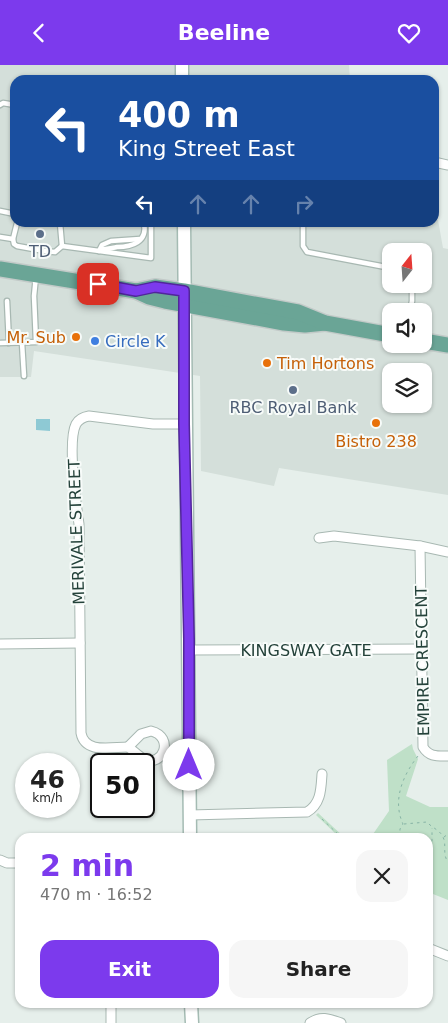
<!DOCTYPE html>
<html lang="en">
<head>
<meta charset="utf-8">
<style>
  :root { --surface:#fff; --page:#f6f6f6; --text:#222; --muted:#767676; --accent:#7c3aed }
  body { margin:0; font-family:"DejaVu Sans",sans-serif; background:var(--page); color:var(--text); height:100vh; display:flex; flex-direction:column; font-size:19px; white-space:nowrap }
  * { box-sizing:border-box; margin:0 }
  p { font-size:16px; color:var(--muted) }
  .icon { flex:none; width:28px; height:28px; fill:none; stroke:currentColor; stroke-width:2; stroke-linecap:round; stroke-linejoin:round }
  .map { position:relative; flex:1; overflow:hidden }
  .sheet { position:absolute; left:15px; top:768px; width:418px; height:175px; display:flex; flex-direction:column; background:var(--surface); border-radius:15px; box-shadow:0 1px 4px #0004 }
  .sheet>* { flex:none }
  .guide { position:absolute; left:10px; top:10px; width:429px; height:152px; border-radius:15px; box-shadow:0 1px 4px #0004; background:#1a4fa0; color:#fff; overflow:hidden }
  .needle { width:32px; rotate:17deg }
  .controls { position:absolute; left:382px; top:178px; display:grid; gap:10px }
  .controls a { display:grid; place-items:center; width:50px; height:50px; border-radius:10px; background:var(--surface); box-shadow:0 1px 4px #0004; font-size:25px }
  .speed { position:absolute; left:15px; top:688px; display:flex; gap:10px; font-size:25px; font-weight:700; text-align:center }
  .speed>* { display:grid; place-content:center; width:65px; height:65px; border-radius:50%; background:var(--surface); box-shadow:0 1px 4px #0004; line-height:1 }
  .speed small { font-size:12px; font-weight:400 }
  .speed .limit { border:2px solid #111; border-radius:8px; background:#fff; color:#111 }
  .pin { position:absolute; display:grid; place-items:center; width:42px; height:42px; color:#fff; margin:-21px; border-radius:10px; box-shadow:0 2px 8px #0006 }
  .me { position:absolute; width:55px; margin:-28px; rotate:0deg; stroke-linejoin:round; filter:drop-shadow(0 0 4px #0008) }
  .turn { display:flex; align-items:center; gap:18px; height:105px; padding:0 25px; font-size:22px }
  .turn .icon { width:65px; height:65px; stroke-width:2.5 }
  .turn b { display:block; font-size:35px; line-height:42px }
  .lanes { display:flex; align-items:center; height:48px; padding:0 25px; background:#0003; justify-content:center; gap:25px; direction:ltr }
  .lanes .off { opacity:.35 }
  .round { display:grid; place-items:center; flex:none; width:52px; height:52px; border-radius:15px; background:var(--page) }
  .head { display:flex; align-items:center; justify-content:space-between; height:85px; padding:0 25px }
  h1 { font-size:30px; font-weight:700; line-height:38px; color:var(--accent) }
  .action { display:flex; gap:10px; margin-top:auto; padding:10px 25px }
  .action a { flex:1; height:58px; border-radius:15px; background:var(--accent); color:#fff; font-size:20px; font-weight:700; line-height:58px; text-align:center }
  .action a+a { background:var(--page); color:var(--text) }
  header { display:flex; justify-content:space-between; align-items:center; height:65px; padding:0 25px; background:var(--accent); color:#fff; font-size:22px; font-weight:700 }
  .map>svg:first-child { display:block }
</style>
</head>
<body>
<header><svg class="icon" aria-label="back" viewBox="0 0 24 24"><path d="M15 5l-7 7 7 7"/></svg>Beeline<svg class="icon" aria-label="heart" viewBox="0 0 24 24"><path d="M12 20l-8-8c-3-5 5-10 8-4 3-6 11-1 8 4z"/></svg></header>
<div class="map">
<svg width="448" height="958" viewBox="0 0 448 958">
  <rect width="100%" height="100%" fill="#e6efeb"/>
  <path fill="#d4dfda" fill-rule="evenodd" d="M0 0H349L350 15H15V158H434V154L438 155 443 183 448 184V430L279 403 274 421 201 406 200 311 34 286 31 312H0ZM391 186H424V219H391ZM391 246H424V279H391ZM391 306H424V339H391Z"/>
  <g fill="#bfe0c8">
    <path d="M412 679 413 684 418 694 406 731 430 742H448V835L428 827V772H371L389 746 387 695Z"/>
    <path d="M318 748 344 772H339L316 750Z"/>
  </g>
  <path fill="#8ec9d4" d="M36 354H50V366L36 365Z"/>
  <g fill="none" stroke-linecap="round" stroke-linejoin="round">
    <defs>
      <g id="lane">
        <path d="M0 40 3 38 15 40"/>
        <path d="M0 146 15 149"/>
        <path d="M60 158 62 181"/>
        <path d="M303 158V181L307 187 391 203"/>
        <path d="M0 172 13 174 17 158"/>
        <path d="M13 174 14 179 17 181 39 185"/>
        <path d="M101 184C106 185 111 183 117 182 132 182 148 177 144 158"/>
        <path d="M43 186 55 187 62 181 151 193V158"/>
        <path d="M99 186 102 180 111 176 140 174"/>
        <path d="M7 236 9 278"/>
        <path d="M410 246 412 236V219"/>
        <path d="M0 278 36 277 34 231 36 211"/>
        <path d="M22 278 24 311"/>
      </g>
      <g id="street">
        <path d="M434 97 448 100"/>
        <path d="M319 473 334 471 420 481 448 487"/>
        <path d="M420 481 423 682C429 692 437 691 448 691"/>
        <path d="M0 579 80 578"/>
        <path d="M189 585 422 584"/>
        <path d="M151 666C175 672 163 703 144 694 138 691 133 685 128 682L141 669Z"/>
        <path d="M128 682C111 682 85 689 81 668L79 459C76 438 67 377 76 359 79 354 83 352 89 351L153 359H184"/>
        <path d="M190 750 307 747C321 739 321 724 322 709"/>
        <path d="M0 795 7 798H20"/>
        <path d="M428 883 448 891"/>
        <path d="M111 958V938"/>
        <path d="M310 958C321 950 330 954 341 958"/>
      </g>
      <g id="secondary">
        <path d="M182 0V15"/>
        <path d="M184 158C185 362 188 567 190 772"/>
        <path d="M191 938 192 958"/>
      </g>
      <g id="primary">
        <path d="M0 204 136 226 149 232 165 236 284 258 305 260 325 258"/>
        <path d="M136 226 155 222 184 226 298 247 325 258 391 270"/>
        <path d="M424 276 448 280"/>
      </g>
    </defs>
    <use href="#lane" stroke="#a8b8b2" stroke-width="7"/>
    <use href="#street" stroke="#a8b8b2" stroke-width="11"/>
    <use href="#secondary" stroke="#a4bbb3" stroke-width="15"/>
    <use href="#primary" stroke="#c2cac8" stroke-width="18"/>
    <g stroke="#86b3a5" stroke-width="1" stroke-dasharray="2.5 4" stroke-linecap="butt">
      <path d="M322 754 341 772"/>
      <path d="M404 759 427 757C432 763 440 765 443 772 447 780 442 789 448 797"/>
      <path d="M400 772V764L403 759C392 735 403 710 418 691"/>
      <path d="M444 772 448 769"/>
      <path d="M428 788 432 783V763"/>
    </g>
    <use href="#lane" stroke="#fff" stroke-width="4.5"/>
    <use href="#street" stroke="#fff" stroke-width="9"/>
    <use href="#secondary" stroke="#fff" stroke-width="12"/>
    <use href="#primary" stroke="#6aa596" stroke-width="15"/>
  </g>
  <g fill="none" stroke-linecap="round" stroke-linejoin="round">
    <defs>
      <path id="route" d="M98 219 136 226 155 222 184 226V359L189 574V700"/>
    </defs>
    <use href="#route" stroke="#51269a" stroke-width="12"/>
    <use href="#route" stroke="#7c3aed" stroke-width="9"/>
  </g>
  <g fill="#5c6f8a" stroke="#f7fbf9" stroke-width="2">
    <circle cx="40" cy="169" r="5"/>
    <circle cx="293" cy="325" r="5"/>
  </g>
  <g fill="#e8710a" stroke="#f7fbf9" stroke-width="2">
    <circle cx="76" cy="272" r="5"/>
    <circle cx="267" cy="298" r="5"/>
    <circle cx="376" cy="358" r="5"/>
  </g>
  <circle fill="#3f7fe0" stroke="#f7fbf9" stroke-width="2" cx="95" cy="276" r="5"/>
  <g text-anchor="middle" stroke-width="4" stroke-linejoin="round" paint-order="stroke">
    <g font-size="16" fill="#4e5e75" stroke="#f7fbf9">
      <text x="40" y="192">TD</text>
      <text x="293" y="348">RBC Royal Bank</text>
    </g>
    <g font-size="16" fill="#c56008" stroke="#f7fbf9" text-anchor="end">
      <text x="66" y="278">Mr. Sub</text>
      <text x="277" y="304" text-anchor="start">Tim Hortons</text>
      <text x="376" y="382" text-anchor="middle">Bistro 238</text>
    </g>
    <g font-size="16" fill="#366cbe" stroke="#f7fbf9" text-anchor="start">
      <text x="105" y="282">Circle K</text>
    </g>
    <g font-size="16" fill="#24423a" stroke="#f7fbf9">
      <text transform="translate(76 467) rotate(-92)" y="6">MERIVALE STREET</text>
      <text x="306" y="591">KINGSWAY GATE</text>
      <text transform="translate(422 596) rotate(-91)" y="6">EMPIRE CRESCENT</text>
    </g>
  </g>
</svg>
<div class="controls">
<a><svg class="needle" viewBox="-14 -14 28 28"><path d="M0-13l5 13h-10z" fill="#e53935"/><path d="M0 13l5-13h-10z" fill="#767676"/></svg></a>
<a><svg class="icon" aria-label="sound" viewBox="0 0 24 24"><path d="M4 9h4l5-4v14l-5-4H4zM17 9q2 3 0 6"/></svg></a>
<a><svg class="icon" aria-label="layers" viewBox="0 0 24 24"><path d="M12 4l9 5-9 5-9-5zM3 14l9 5 9-5"/></svg></a>
</div>
<div class="speed"><div>46<small>km/h</small></div><div class="limit">50</div></div>
<div class="pin" style="left:98px;top:219px;background:#d93025"><svg class="icon" aria-label="arrive" viewBox="0 0 24 24"><path d="M6 21V4h12l-3 4 3 4H6"/></svg></div>
<svg class="me" style="left:189px;top:700px" viewBox="-20 -20 40 40"><circle r="19" fill="#fff"/><path d="M0-13L10 11 0 6-10 11z" fill="#7c3aed"/></svg>
<div class="guide">
<div class="turn"><svg class="icon" aria-label="left" viewBox="0 0 24 24"><path d="M17 20v-9H6M10 6l-5 5 5 5"/></svg><div><b>400 m</b>King Street East</div></div>
<div class="lanes"><svg class="icon" aria-label="left" viewBox="0 0 24 24"><path d="M17 20v-9H6M10 6l-5 5 5 5"/></svg><svg class="icon off" aria-label="ahead" viewBox="0 0 24 24"><path d="M12 20V5M6 11l6-6 6 6"/></svg><svg class="icon off" aria-label="ahead" viewBox="0 0 24 24"><path d="M12 20V5M6 11l6-6 6 6"/></svg><svg class="icon off" aria-label="right" viewBox="0 0 24 24"><path d="M7 20v-9h11M14 6l5 5-5 5"/></svg></div>
</div>
<section class="sheet">
<div class="head"><div><h1>2 min</h1><p>470 m · 16:52</p></div><a class="round"><svg class="icon" aria-label="close" viewBox="0 0 24 24"><path d="M6 6l12 12M18 6L6 18"/></svg></a></div>
<div class="action"><a>Exit</a><a>Share</a></div>
</section>
</div>
</body>
</html>
